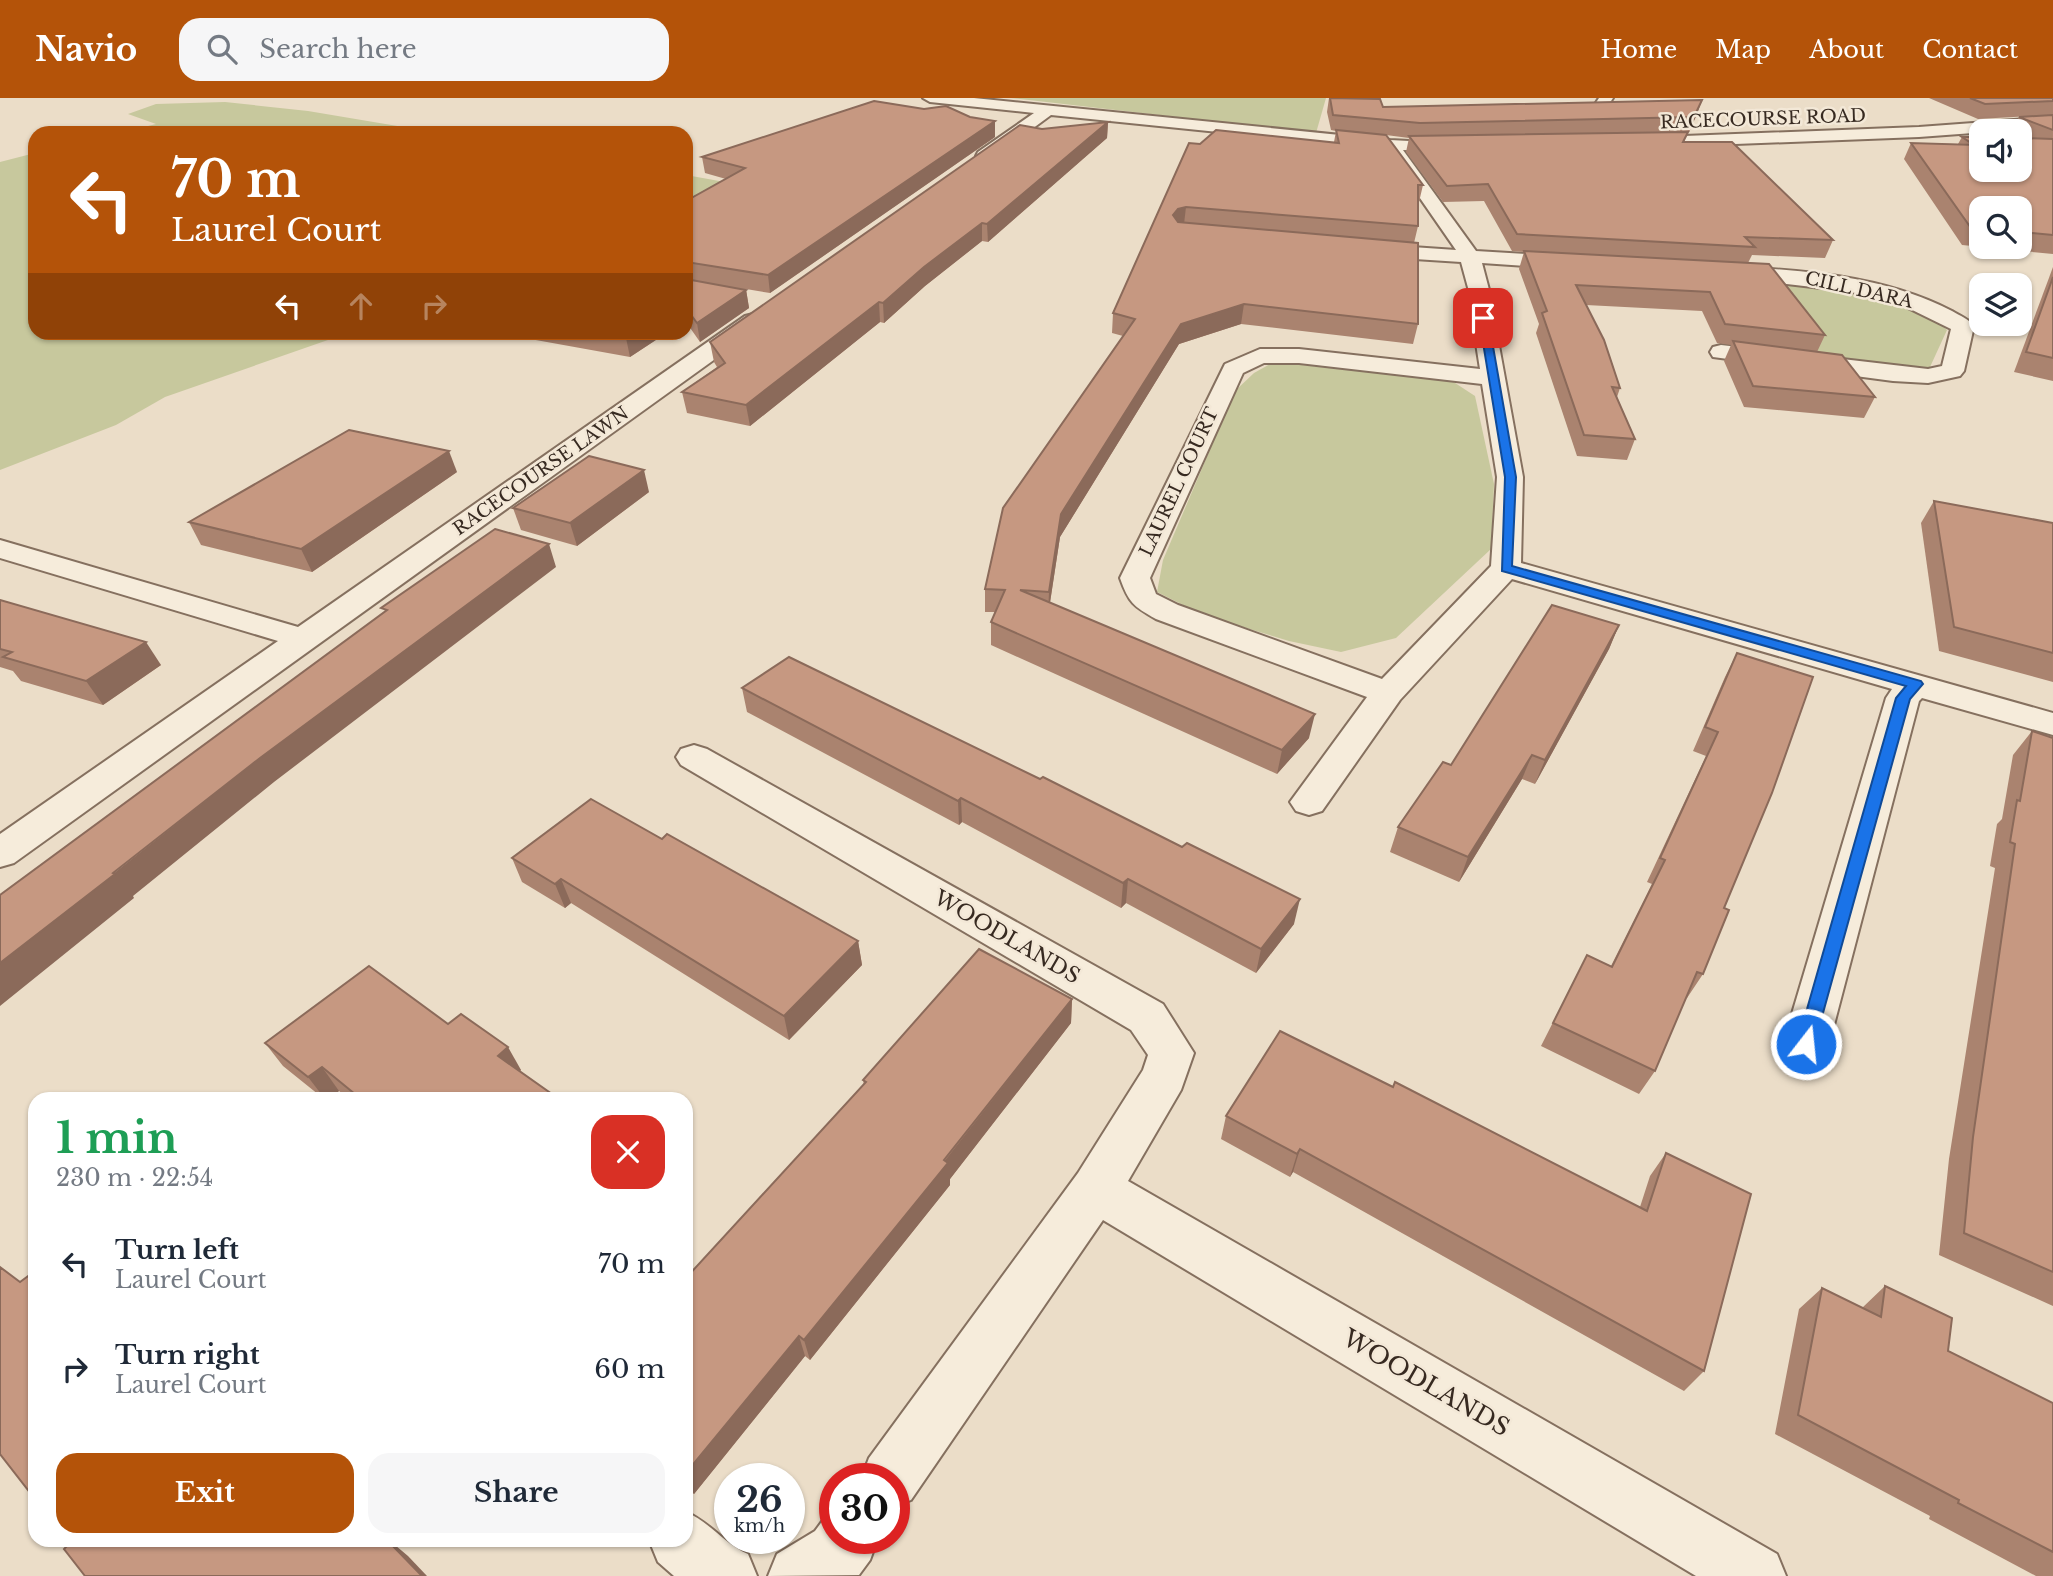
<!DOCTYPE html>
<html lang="en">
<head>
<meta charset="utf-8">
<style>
  :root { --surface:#fff; --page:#f6f6f7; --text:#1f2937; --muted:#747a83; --accent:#b45309 }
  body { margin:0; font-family:"Libre Baskerville",serif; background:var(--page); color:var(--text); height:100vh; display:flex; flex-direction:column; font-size:26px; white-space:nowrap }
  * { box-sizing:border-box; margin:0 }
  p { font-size:23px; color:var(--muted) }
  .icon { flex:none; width:38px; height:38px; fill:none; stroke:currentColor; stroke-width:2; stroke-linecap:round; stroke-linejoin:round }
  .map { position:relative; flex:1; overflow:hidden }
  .panel { position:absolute; left:28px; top:994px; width:665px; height:455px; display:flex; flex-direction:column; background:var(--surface); border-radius:21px; box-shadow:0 2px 5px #0004 }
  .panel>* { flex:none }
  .top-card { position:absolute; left:28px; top:28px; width:665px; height:214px; border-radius:21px; box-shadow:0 2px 5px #0004; background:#b45309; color:#fff; overflow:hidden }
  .buttons { position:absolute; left:1969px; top:21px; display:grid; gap:14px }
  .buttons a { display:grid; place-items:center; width:63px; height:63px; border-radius:14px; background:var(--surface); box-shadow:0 2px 5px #0004; font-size:35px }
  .speed { position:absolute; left:714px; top:1365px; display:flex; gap:14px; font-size:35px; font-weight:700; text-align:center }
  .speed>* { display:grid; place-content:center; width:91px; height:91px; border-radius:50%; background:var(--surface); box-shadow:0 2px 5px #0004; line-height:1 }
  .speed small { font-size:18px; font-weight:400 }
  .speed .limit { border:10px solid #d22; background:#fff; color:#111 }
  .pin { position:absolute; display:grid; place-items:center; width:60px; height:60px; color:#fff; margin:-30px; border-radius:14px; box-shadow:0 4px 10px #0006 }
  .me { position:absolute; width:77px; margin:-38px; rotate:16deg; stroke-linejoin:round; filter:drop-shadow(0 0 5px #0008) }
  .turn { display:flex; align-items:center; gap:24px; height:147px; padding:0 28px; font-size:32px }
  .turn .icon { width:91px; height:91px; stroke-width:2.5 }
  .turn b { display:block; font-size:49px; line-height:60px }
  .lanes { display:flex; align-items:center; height:66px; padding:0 28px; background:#0003; justify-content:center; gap:35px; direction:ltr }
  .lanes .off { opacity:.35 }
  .round { display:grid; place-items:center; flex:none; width:74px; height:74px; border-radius:21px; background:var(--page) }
  .head { display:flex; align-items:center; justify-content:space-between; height:119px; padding:0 28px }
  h1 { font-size:42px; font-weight:700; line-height:52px; color:#1e9e55 }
  .button { display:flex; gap:14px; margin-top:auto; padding:14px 28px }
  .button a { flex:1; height:80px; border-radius:21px; background:var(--accent); color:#fff; font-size:28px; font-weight:700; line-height:80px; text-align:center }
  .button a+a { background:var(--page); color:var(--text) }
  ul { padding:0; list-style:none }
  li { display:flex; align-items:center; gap:21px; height:105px; padding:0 28px }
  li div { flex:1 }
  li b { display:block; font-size:26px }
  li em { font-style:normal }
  header { display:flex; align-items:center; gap:42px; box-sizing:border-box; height:98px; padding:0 35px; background:var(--accent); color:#fff }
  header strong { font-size:33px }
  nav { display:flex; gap:38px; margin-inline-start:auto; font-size:24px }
  .search { width:490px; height:63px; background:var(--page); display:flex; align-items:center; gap:18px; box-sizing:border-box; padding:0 24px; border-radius:21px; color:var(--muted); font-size:26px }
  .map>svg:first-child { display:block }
</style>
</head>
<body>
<header>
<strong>Navio</strong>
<div class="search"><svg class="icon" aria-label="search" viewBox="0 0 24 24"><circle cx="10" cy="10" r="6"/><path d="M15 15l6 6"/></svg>Search here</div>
<nav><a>Home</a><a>Map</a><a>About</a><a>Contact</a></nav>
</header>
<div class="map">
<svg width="2053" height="1478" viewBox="0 0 2053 1478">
  <rect width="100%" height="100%" fill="#ebddc8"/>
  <g fill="#c7c89d">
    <path d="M1011 0H1326L1316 35Z"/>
    <path d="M225 4 308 13 439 35H120L156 26 128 16 156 6Z"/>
    <path d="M35 55V234L348 235 165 299 116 327 0 372V64Z"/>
    <path d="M686 77 758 90 686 115Z"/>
    <path d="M1778 185C1826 190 1913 195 1947 232L1930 269 1914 273 1771 254Z"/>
    <path d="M1274 264 1452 283 1475 298 1494 386 1491 451 1396 540 1341 554 1289 543 1203 517 1157 494 1163 462 1235 293 1254 275Z"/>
  </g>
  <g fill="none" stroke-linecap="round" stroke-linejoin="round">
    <defs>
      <g id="minor">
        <path d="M923 0H974L1390 42 1467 46 1469 49 1461 54 1403 52 1476 153 1573 159 1580 161 1583 165 1580 169 1573 171 1482 165 1492 203 1489 208H1473L1461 164 1368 158 1358 152 1368 146 1456 152 1386 51 1051 17 990 62H978L976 58 978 54 1034 15 930 4Z"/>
        <path d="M1599 0H1613L1607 9 1602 10 1595 6Z"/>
        <path d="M2053 19V29L1919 39 1633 50 1625 45 1633 40 1919 29Z"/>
        <path d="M1724 168C1800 172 1883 177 1952 213 1960 218 1969 221 1974 228L1964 273 1960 278 1928 285 1893 283 1713 259 1710 254 1713 249 1721 247 1928 271 1942 268 1951 231 1900 206 1847 193 1717 178 1714 174 1717 170Z"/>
        <path d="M1483 213 1491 215 1494 220 1523 379 1521 465 2053 615V637L1922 600 1919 603 1829 946 1822 959 1806 965 1790 959 1783 946 1886 600 1892 591 1512 481 1400 602 1322 713 1309 717 1296 713 1290 704 1367 599 1156 521C1133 508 1129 505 1120 480L1225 266 1260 251H1299L1480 271 1472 220 1475 215ZM1264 265H1299L1482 286 1497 379 1491 468 1382 581 1178 507 1156 496 1150 480 1243 275Z"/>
        <path d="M753 216 761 218 764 223 761 228 14 765 0 769V736L278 543 0 460V442L298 529 745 218Z"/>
        <path d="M694 647 707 651 1163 906 1194 955 1181 992 1128 1083 1777 1456 1786 1478H1696L1103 1122 911 1402 894 1409V1381H861L869 1360 1078 1075 1143 972 1148 957 1131 932 681 667 676 659 681 651Z"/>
        <path d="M686 1414C710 1424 724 1446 748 1456L757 1478H674L658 1464 649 1442H686Z"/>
        <path d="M835 1415V1440H878L870 1462 859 1477 768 1478 777 1456 815 1433 826 1418Z"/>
      </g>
    </defs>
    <use href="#minor" stroke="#85705f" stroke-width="4"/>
    <use href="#minor" fill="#f6ecdb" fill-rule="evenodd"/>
  </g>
  <g fill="#aa836f" fill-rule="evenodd">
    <path d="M1329 0 1383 9 1697 16 1689 34H1687L1684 44 1833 142 1825 160 1752 157 1748 165 1825 237 1817 254 1875 299 1864 320 1744 309 1724 263 1731 247 1717 245 1702 213 1586 207 1620 290 1617 299 1635 341 1627 362 1577 358 1536 235 1539 226 1519 171 1524 154 1512 153 1484 103 1443 104 1406 54 1409 40 1386 37 1423 87 1419 104H1418V128L1414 145 1418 226 1413 246 1241 226 1179 246 1060 439 1050 505 1309 640 1277 676 991 547V524L995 514H985V491L1123 238 1112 235 1113 215 1200 46 1334 44 1336 33 1331 32 1327 14Z"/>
    <path d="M1929 0H2053V156L1962 147 1904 61 1911 45 1958 46 1962 39 2026 41 2020 38V33H2011L2019 19 2031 18 1978 21ZM1981 110H2020V149H1981Z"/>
    <path d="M1108 24 1107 40 988 144 982 143 925 188 884 225 880 224 750 328 687 315 682 294 717 269 714 264 710 244 1042 31Z"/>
    <path d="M995 39 770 195 746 191 749 210 700 244 686 224V103L726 81 705 75 702 59Z"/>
    <path d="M2053 169V283L2014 274Z"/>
    <path d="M491 234H668L630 259Z"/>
    <path d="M457 374 312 474 201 447 189 424Z"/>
    <path d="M649 394 577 448 521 432 513 410Z"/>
    <path d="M1934 403 2053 425V584L1939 553 1921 425Z"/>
    <path d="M0 502 161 567 103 607 21 583 13 573 0 569Z"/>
    <path d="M1619 527 1609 551 1535 686 1522 681 1459 784 1390 754 1398 729 1451 667Z"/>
    <path d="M1737 555 1724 810 1703 876 1687 900H1686L1655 973 1639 996 1541 948 1587 857 1611 868 1652 786 1647 784 1706 658 1693 653 1725 579Z"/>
    <path d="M742 590 1294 826 1256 875 1126 805 1121 810 962 724 959 727 747 614Z"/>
    <path d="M2032 633 2053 640V1208L1939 1157 1949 1061 1995 770 1990 768 1997 726 2002 721 2013 657Z"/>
    <path d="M662 741 858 843 862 867 789 942 571 805 565 810 522 784 512 760Z"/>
    <path d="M1072 901 1071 925 950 1081V1087L810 1262 805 1258 694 1396 686 1389V1180L864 987 863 982Z"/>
    <path d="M448 926 521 972 520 973 559 1001H349L339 993 328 1001H324L283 968 265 945Z"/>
    <path d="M1393 989 1640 1109 1650 1078 1666 1055 1704 1273 1684 1293 1293 1074 1290 1079 1221 1041 1226 1018Z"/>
    <path d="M1885 1188 1948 1253 2053 1305V1478H2036L1929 1421 1930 1418 1775 1336 1799 1211 1822 1190 1862 1210Z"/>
  </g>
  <g fill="#8b6a5a">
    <path d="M1702 2 1697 16 1689 34 1694 19Z"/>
    <path d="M995 23V39L770 195 768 177Z"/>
    <path d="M1108 24 1107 40 988 144 987 126Z"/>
    <path d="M1186 109 1184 126 1176 128 1173 117 1178 111Z"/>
    <path d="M982 125V143L925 188 884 225 883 205 924 169Z"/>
    <path d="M746 192 749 210 700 244 697 225Z"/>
    <path d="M879 204 880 224 750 328 746 307Z"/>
    <path d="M1244 206 1241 226 1179 246 1060 439 1048 517 1049 494 1061 416 1181 226Z"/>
    <path d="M634 234H668L630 259 626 240Z"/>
    <path d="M449 353 457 374 312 474 301 451Z"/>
    <path d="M644 372 649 394 577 448 570 425Z"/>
    <path d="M549 446 556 469 274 684 133 798 134 800 0 908V865L260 660Z"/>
    <path d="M1619 527 1609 551 1535 686 1545 662Z"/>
    <path d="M146 544 161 567 103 607 86 583Z"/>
    <path d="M1315 616 1309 640 1277 676 1282 652Z"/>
    <path d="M1532 657 1522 681 1459 784 1468 759Z"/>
    <path d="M961 700 962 724 959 727 958 703Z"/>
    <path d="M561 781 571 805 565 810 555 786Z"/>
    <path d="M1128 781 1126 805 1121 810 1123 785Z"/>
    <path d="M1300 801 1294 826 1256 875 1261 851Z"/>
    <path d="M858 843 862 867 789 942 784 918Z"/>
    <path d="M1072 901 1071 925 950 1081V1087L810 1262 804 1242Z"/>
    <path d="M508 949 521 972 510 981 498 958Z"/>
    <path d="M322 969 339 993 328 1001H325L308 979Z"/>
    <path d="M1300 1051 1293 1074 1290 1079 1297 1056Z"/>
    <path d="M799 1238 805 1258 694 1396 686 1383V1375Z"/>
    <path d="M383 1442H389L408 1458 427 1478H422Z"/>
  </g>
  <g fill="#c69881" stroke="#8b6a5a" stroke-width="2">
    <path d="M1330 0 1380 1 1383 9 1702 2 1694 19 1420 25 1333 17Z"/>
    <path d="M1970 0H2053V3L1985 6Z"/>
    <path d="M874 3 924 11 946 8 970 19 995 23 768 177 686 164V103L745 70 702 59Z"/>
    <path d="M2053 17V32L2019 19Z"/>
    <path d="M1108 24 987 126 982 125 924 169 883 205 879 204 746 307 682 294 725 265 710 244 1020 27 1042 31Z"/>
    <path d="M1216 32 1339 45 1336 32 1386 37 1423 87H1418V128L1186 109 1178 111 1173 117 1178 124 1418 145V226L1244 206 1181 226 1061 416 1049 494 1020 492 1315 616 1282 652 991 524 1005 492 985 491 1003 410 1135 221 1113 215 1189 45 1200 46Z"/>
    <path d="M1688 34 1683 44H1732L1833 142 1745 139 1755 149 1517 136 1488 86 1447 88 1409 38Z"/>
    <path d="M1962 39H1981V72H2020V40L2053 41V137L2020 134V110H1981V131L1971 130 1911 45 1974 47Z"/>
    <path d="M1524 153 1769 166 1825 237 1725 226 1710 194 1576 187 1604 242 1620 290 1612 289 1635 341 1584 337 1542 215 1547 213Z"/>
    <path d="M2053 179V260L2026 254Z"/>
    <path d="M686 181 746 192 697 225 686 210Z"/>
    <path d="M596 234H634L626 240Z"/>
    <path d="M1733 243 1842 257 1875 299 1753 288Z"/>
    <path d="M349 332 449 353 301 451 189 424Z"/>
    <path d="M589 358 644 372 570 425 513 410Z"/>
    <path d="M1934 403 2053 425V555L1954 529Z"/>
    <path d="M495 431 549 446 260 660 113 775 115 776 0 865V797L387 512 381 510Z"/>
    <path d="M0 502 146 544 86 583 3 559 12 554 0 551Z"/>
    <path d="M1552 507 1619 527 1545 662 1532 657 1468 759 1398 729 1443 664 1451 667Z"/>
    <path d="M1737 555 1813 579 1772 695 1724 810 1729 812 1703 876 1697 874 1655 973 1553 925 1587 857 1612 869 1665 762 1660 760 1718 634 1705 629Z"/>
    <path d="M789 559 1040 681 1043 679 1182 749 1187 745 1300 801 1261 851 1128 781 1123 785 961 700 958 703 742 590Z"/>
    <path d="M2032 633 2053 640V1174L1964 1135 1973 1039 2015 746 2010 744 2017 702 2020 703Z"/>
    <path d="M591 701 662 741 667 736 858 843 784 918 561 781 555 786 512 760Z"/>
    <path d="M979 851 1072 901 944 1062 948 1065 804 1242 799 1238 686 1375V1180L866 984 863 982Z"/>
    <path d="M369 868 448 926 461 916 508 949 498 958 559 1001H361L322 969 308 979 265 945Z"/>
    <path d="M1280 933 1393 989 1395 984 1647 1113 1666 1055 1751 1096 1704 1273 1300 1051 1297 1056 1226 1018Z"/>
    <path d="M0 1169 20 1184 35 1173V1401L0 1356Z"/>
    <path d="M1885 1188 1952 1220 1948 1253 2053 1305V1454L1958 1405 1959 1402 1798 1317 1822 1190 1881 1219Z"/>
    <path d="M66 1442H383L386 1445 388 1443 422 1478H85L64 1451 69 1446Z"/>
  </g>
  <path fill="#1a73e8" stroke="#114b97" stroke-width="2" d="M1483 217 1488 220 1516 379 1512 468 1921 583 1923 586 1910 601 1813 951 1806 953 1800 951 1797 946 1896 600 1906 588 1502 473 1505 379 1479 220Z"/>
  <g text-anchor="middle" stroke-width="5" stroke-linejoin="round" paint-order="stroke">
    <g font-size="18" fill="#372a21" stroke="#f3e8d7">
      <text transform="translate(1763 21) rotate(-2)" y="6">RACECOURSE ROAD</text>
      <text transform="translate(1859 192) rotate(13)" y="6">CILL DARA</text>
      <text transform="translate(541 373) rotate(-35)" y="6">RACECOURSE LAWN</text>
      <text transform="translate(1179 384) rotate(-65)" y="6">LAUREL COURT</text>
    </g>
    <g font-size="21" fill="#372a21" stroke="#f3e8d7">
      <text transform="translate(1007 839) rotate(30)" y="7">WOODLANDS</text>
    </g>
    <g font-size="24" fill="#372a21" stroke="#f3e8d7">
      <text transform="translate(1426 1285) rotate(30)" y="8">WOODLANDS</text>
    </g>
  </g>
</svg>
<div class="buttons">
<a><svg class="icon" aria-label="sound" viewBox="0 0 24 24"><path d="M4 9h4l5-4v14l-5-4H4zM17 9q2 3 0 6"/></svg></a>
<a><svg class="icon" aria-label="search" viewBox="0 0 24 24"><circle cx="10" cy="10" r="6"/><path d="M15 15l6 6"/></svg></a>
<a><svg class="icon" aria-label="layers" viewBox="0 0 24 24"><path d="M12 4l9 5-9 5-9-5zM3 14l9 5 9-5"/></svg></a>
</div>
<div class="speed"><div>26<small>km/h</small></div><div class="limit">30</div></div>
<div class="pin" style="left:1483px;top:220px;background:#d93025"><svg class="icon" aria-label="arrive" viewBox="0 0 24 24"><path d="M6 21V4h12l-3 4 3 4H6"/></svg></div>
<svg class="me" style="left:1806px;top:946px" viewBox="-20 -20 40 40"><circle r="17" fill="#1a73e8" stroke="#fff" stroke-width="3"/><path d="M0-11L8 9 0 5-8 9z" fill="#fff"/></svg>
<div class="top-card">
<div class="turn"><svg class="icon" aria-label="left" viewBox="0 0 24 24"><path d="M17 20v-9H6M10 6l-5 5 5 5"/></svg><div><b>70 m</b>Laurel Court</div></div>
<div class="lanes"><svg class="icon" aria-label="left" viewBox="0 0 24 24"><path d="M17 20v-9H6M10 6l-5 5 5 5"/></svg><svg class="icon off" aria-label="ahead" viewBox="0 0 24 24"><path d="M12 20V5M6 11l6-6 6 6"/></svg><svg class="icon off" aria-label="right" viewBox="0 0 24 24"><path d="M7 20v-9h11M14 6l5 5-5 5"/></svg></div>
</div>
<section class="panel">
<div class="head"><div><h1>1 min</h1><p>230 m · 22:54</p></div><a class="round" style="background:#d93025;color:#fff"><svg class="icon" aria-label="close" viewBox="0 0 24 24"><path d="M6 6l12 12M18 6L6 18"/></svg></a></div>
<ul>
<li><svg class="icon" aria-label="left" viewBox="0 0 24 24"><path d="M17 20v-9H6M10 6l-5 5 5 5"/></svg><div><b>Turn left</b><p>Laurel Court</p></div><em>70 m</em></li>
<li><svg class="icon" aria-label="right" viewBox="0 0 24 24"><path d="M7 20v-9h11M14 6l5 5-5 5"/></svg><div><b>Turn right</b><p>Laurel Court</p></div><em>60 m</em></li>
</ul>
<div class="button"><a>Exit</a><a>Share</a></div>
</section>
</div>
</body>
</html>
